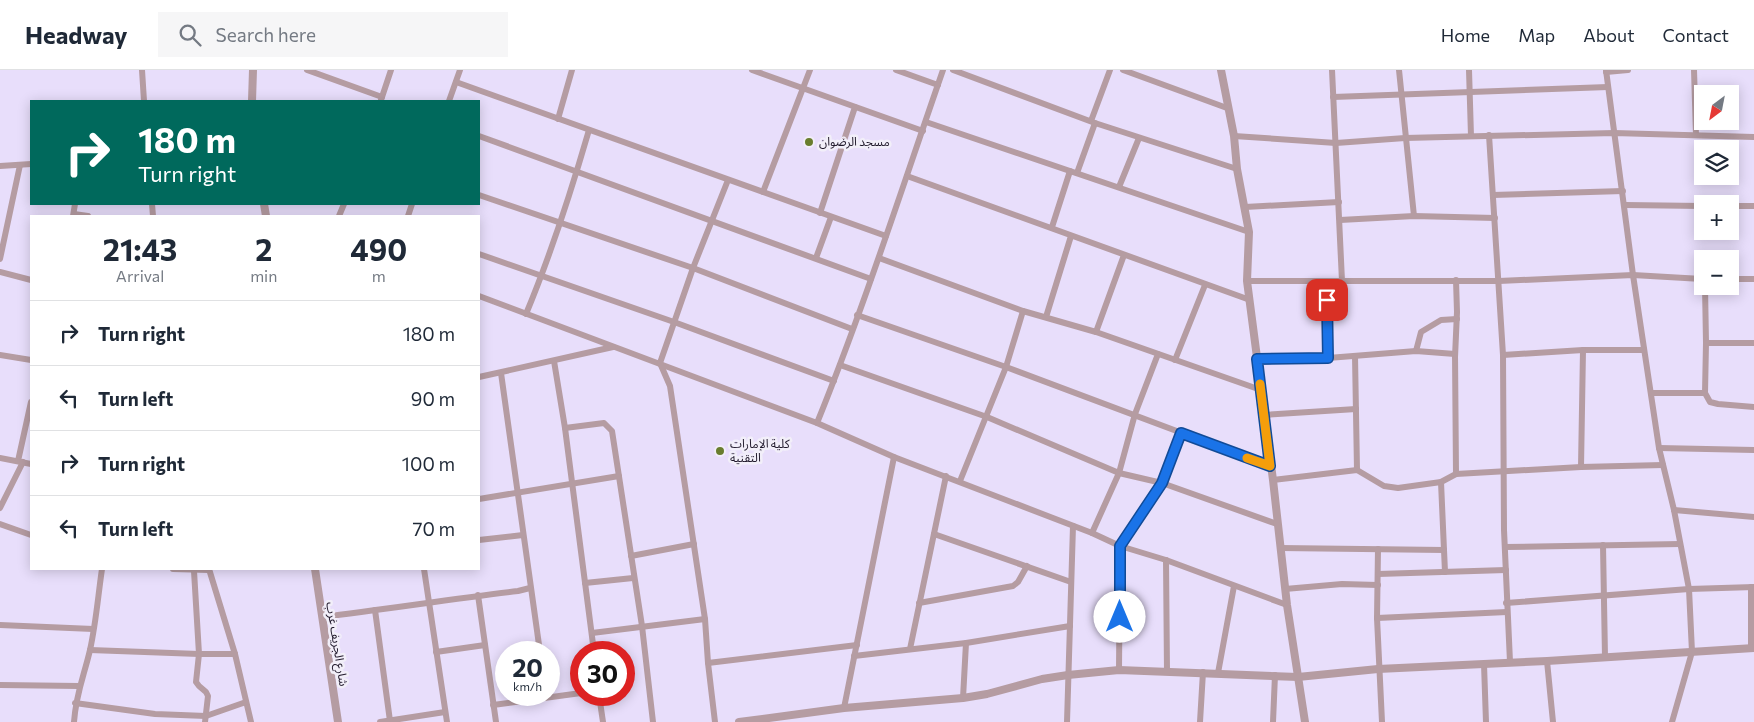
<!DOCTYPE html>
<html lang="en">
<head>
<meta charset="utf-8">
<style>
  :root { --surface:#fff; --page:#f6f6f7; --text:#1f2937; --muted:#747a83; --line:#e0e1e3 }
  body { margin:0; font-family:Commissioner,"Noto Sans Arabic",sans-serif; background:var(--page); color:var(--text); height:100vh; display:flex; flex-direction:column; font-size:19px; white-space:nowrap }
  * { box-sizing:border-box; margin:0 }
  p { font-size:16px; color:var(--muted) }
  .icon { flex:none; width:28px; height:28px; fill:none; stroke:currentColor; stroke-width:2; stroke-linecap:round; stroke-linejoin:round }
  .map { position:relative; flex:1; overflow:hidden }
  .drawer { position:absolute; left:30px; top:145px; width:450px; height:355px; display:flex; flex-direction:column; background:var(--surface); border-radius:0px; box-shadow:0 2px 12px #0003 }
  .drawer>* { flex:none }
  .hud { position:absolute; left:30px; top:30px; width:450px; height:105px; border-radius:0px; box-shadow:0 2px 12px #0003; background:#00695c; color:#fff; overflow:hidden }
  .needle { width:32px; rotate:212deg }
  .tools { position:absolute; left:1694px; top:15px; display:grid; gap:10px }
  .tools a { display:grid; place-items:center; width:45px; height:45px; border-radius:0px; background:var(--surface); box-shadow:0 2px 12px #0003; font-size:25px }
  .speed { position:absolute; left:495px; top:571px; display:flex; gap:10px; font-size:25px; font-weight:700; text-align:center }
  .speed>* { display:grid; place-content:center; width:65px; height:65px; border-radius:50%; background:var(--surface); box-shadow:0 2px 12px #0003; line-height:1 }
  .speed small { font-size:12px; font-weight:400 }
  .speed .limit { border:8px solid #d22; background:#fff; color:#111 }
  .pin { position:absolute; display:grid; place-items:center; width:42px; height:42px; color:#fff; margin:-21px; border-radius:10px; box-shadow:0 2px 8px #0006 }
  .me { position:absolute; width:55px; margin:-28px; rotate:0deg; stroke-linejoin:round; filter:drop-shadow(0 0 4px #0008) }
  .turn { display:flex; align-items:center; gap:18px; height:105px; padding:0 25px; font-size:22px }
  .turn .icon { width:65px; height:65px; stroke-width:2.5 }
  .turn b { display:block; font-size:35px; line-height:42px }
  .eta { display:flex; justify-content:space-evenly; align-items:center; height:85px; text-align:center }
  .eta b { font-size:30px; font-weight:700; line-height:35px }
  ul { padding:0; list-style:none }
  li { display:flex; align-items:center; gap:15px; height:65px; padding:0 25px; border-top:1px solid var(--line) }
  li div { flex:1 }
  li b { display:block; font-size:19px }
  li em { font-style:normal }
  header { display:flex; align-items:center; gap:30px; box-sizing:border-box; height:70px; padding:0 25px; background:var(--surface); border-bottom:1px solid var(--line) }
  header strong { font-size:24px }
  nav { display:flex; gap:28px; margin-inline-start:auto; font-size:18px }
  .search { width:350px; height:45px; background:var(--page); display:flex; align-items:center; gap:12px; box-sizing:border-box; padding:0 18px; border-radius:0px; color:var(--muted); font-size:19px }
  .map>svg:first-child { display:block }
</style>
</head>
<body>
<header>
<strong>Headway</strong>
<div class="search"><svg class="icon" aria-label="search" viewBox="0 0 24 24"><circle cx="10" cy="10" r="6"/><path d="M15 15l6 6"/></svg>Search here</div>
<nav><a>Home</a><a>Map</a><a>About</a><a>Contact</a></nav>
</header>
<div class="map">
<svg width="1754" height="652" viewBox="0 0 1754 652">
  <rect width="100%" height="100%" fill="#e8defb"/>
  <g fill="none" stroke-linecap="round" stroke-linejoin="round">
    <g stroke="#b59ca2" stroke-width="6">
      <path d="M142 0 144 31"/>
      <path d="M307 0 382 27"/>
      <path d="M752 0 923 61"/>
      <path d="M896 0 938 15"/>
      <path d="M953 0 1095 53 1237 99"/>
      <path d="M1123 0 1227 38"/>
      <path d="M1332 0 1342 211"/>
      <path d="M1399 0 1414 146"/>
      <path d="M1469 0 1471 66"/>
      <path d="M1606 0 1633 205 1659 378 1674 440 1689 519 1692 582 1672 652"/>
      <path d="M1694 0 1696 65"/>
      <path d="M1606 2 1628 0"/>
      <path d="M456 12 886 166"/>
      <path d="M1333 27 1608 17"/>
      <path d="M381 30 391 0"/>
      <path d="M449 31 460 0"/>
      <path d="M558 49 572 0"/>
      <path d="M1091 51 1110 0"/>
      <path d="M926 52 1249 162"/>
      <path d="M1489 65 1503 285 1504 460 1510 592"/>
      <path d="M479 66 871 209"/>
      <path d="M1234 66 1336 73 1405 68 1614 63 1754 67"/>
      <path d="M0 96 31 94"/>
      <path d="M1077 103 1095 53"/>
      <path d="M907 106 1250 230"/>
      <path d="M1119 117 1139 68"/>
      <path d="M763 122 810 0"/>
      <path d="M479 125 693 198 852 259"/>
      <path d="M1493 125 1623 121"/>
      <path d="M152 134 153 146"/>
      <path d="M1625 135 1702 136"/>
      <path d="M1730 136H1754"/>
      <path d="M1245 137 1339 132"/>
      <path d="M820 143 855 37"/>
      <path d="M74 144 88 146"/>
      <path d="M73 146 75 134"/>
      <path d="M339 146 344 134"/>
      <path d="M408 146 412 134"/>
      <path d="M1340 150 1414 146 1495 148"/>
      <path d="M1052 157 1070 101"/>
      <path d="M479 184 674 252 834 311"/>
      <path d="M816 188 831 147"/>
      <path d="M879 188 1023 241 1096 262 1261 320"/>
      <path d="M0 189 20 95"/>
      <path d="M0 202 31 210"/>
      <path d="M1730 209H1754"/>
      <path d="M1247 211H1499L1633 205 1702 209"/>
      <path d="M1327 211 1328 288"/>
      <path d="M1705 216 1706 273H1754"/>
      <path d="M479 226 817 353 894 387 1092 463 1120 476 1166 490 1287 535"/>
      <path d="M526 244C551 184 571 122 589 60"/>
      <path d="M857 245 1006 297 1270 396"/>
      <path d="M1046 247 1071 166"/>
      <path d="M1096 262 1124 185"/>
      <path d="M1416 281 1421 262 1441 250 1457 249"/>
      <path d="M0 285 31 290"/>
      <path d="M1503 285 1583 280H1644"/>
      <path d="M1355 286 1357 400"/>
      <path d="M1455 287 1457 242 1456 210"/>
      <path d="M1257 289 1328 288 1416 281 1455 284 1456 404"/>
      <path d="M1175 290 1205 215"/>
      <path d="M554 291 565 358 594 582"/>
      <path d="M840 295 987 347 1119 403 1162 413 1277 454"/>
      <path d="M501 303 540 582"/>
      <path d="M479 307 613 277"/>
      <path d="M1651 323H1705L1706 273"/>
      <path d="M1705 323 1710 332 1718 334 1754 337"/>
      <path d="M1264 345 1356 339"/>
      <path d="M817 353C864 237 902 118 943 0"/>
      <path d="M565 358 604 353 612 361 642 556 653 652"/>
      <path d="M1659 378 1754 380"/>
      <path d="M0 388 31 394"/>
      <path d="M18 391 31 332"/>
      <path d="M1581 397 1583 280"/>
      <path d="M1273 410 1357 400 1384 416 1398 418 1441 412 1456 404 1581 397 1663 395"/>
      <path d="M960 411 1006 297 1023 241"/>
      <path d="M1441 412 1444 480"/>
      <path d="M479 429 619 406"/>
      <path d="M0 438 23 392"/>
      <path d="M1674 440 1754 447"/>
      <path d="M0 454 31 465"/>
      <path d="M1092 463 1119 403 1135 344 1158 284"/>
      <path d="M934 464 1071 512"/>
      <path d="M479 470 523 465"/>
      <path d="M1603 475 1605 587"/>
      <path d="M1505 477 1680 474"/>
      <path d="M1280 478 1444 480 1445 502"/>
      <path d="M1378 479 1377 548 1382 652"/>
      <path d="M631 486 694 474"/>
      <path d="M1166 490 1167 602"/>
      <path d="M173 499 209 500"/>
      <path d="M209 499 235 584 251 652"/>
      <path d="M424 499 447 652"/>
      <path d="M194 501 199 584 196 612 199 616 206 622 208 626 205 652"/>
      <path d="M1378 504 1506 500"/>
      <path d="M585 513 633 508"/>
      <path d="M1285 519 1342 514 1378 515"/>
      <path d="M478 525 496 652"/>
      <path d="M919 533 1013 516 1018 512 1027 496"/>
      <path d="M1506 533 1689 519 1754 517"/>
      <path d="M375 540 390 651"/>
      <path d="M322 547C387 539 452 529 518 521L530 518"/>
      <path d="M1377 548 1507 542"/>
      <path d="M0 555 93 559"/>
      <path d="M592 563 705 549"/>
      <path d="M1751 578V517"/>
      <path d="M910 579 946 406"/>
      <path d="M90 580 199 584H235"/>
      <path d="M436 582 485 575"/>
      <path d="M854 586 966 573 1070 556"/>
      <path d="M1547 591 1553 652"/>
      <path d="M708 593 857 575"/>
      <path d="M1484 594 1486 652"/>
      <path d="M1119 600 1120 476 1162 413 1181 363"/>
      <path d="M1218 603 1234 516"/>
      <path d="M0 615 79 616"/>
      <path d="M599 625 603 652"/>
      <path d="M963 628 966 573"/>
      <path d="M75 633 155 644 206 646 246 632"/>
      <path d="M493 635 581 623"/>
      <path d="M844 638 894 387"/>
      <path d="M74 652C76 623 84 606 90 580 96 553 98 526 102 499"/>
      <path d="M380 652 445 642"/>
      <path d="M715 652 708 593 705 549 670 316 660 293 693 198 728 110"/>
      <path d="M1067 652 1073 456"/>
      <path d="M1200 652 1203 602"/>
      <path d="M1273 652 1275 605"/>
    </g>
    <g stroke="#b59ca2" stroke-width="8">
      <path d="M1221 0 1234 66 1237 99 1249 162 1247 211 1273 410 1287 535 1305 652"/>
      <path d="M252 31 253 0"/>
      <path d="M264 134 266 146"/>
      <path d="M315 499 338 652"/>
      <path d="M739 652 844 638 963 628 987 624 1042 609 1068 605 1119 600 1298 607 1378 599 1547 591 1754 578"/>
    </g>
  </g>
  <g fill="none" stroke-linecap="round" stroke-linejoin="round">
    <defs>
      <path id="route" d="M1120 547V476L1162 413 1181 363 1270 396 1257 289 1328 288 1327 230"/>
    </defs>
    <use href="#route" stroke="#114b97" stroke-width="12"/>
    <use href="#route" stroke="#1a73e8" stroke-width="9"/>
    <path stroke="#f59e0b" stroke-width="9" d="M1247 388 1270 396 1260 314"/>
  </g>
  <g fill="#697d2e" stroke="#f2eff9" stroke-width="2">
    <circle cx="809" cy="72" r="5"/>
    <circle cx="720" cy="381" r="5"/>
  </g>
  <g text-anchor="middle" stroke-width="5" stroke-linejoin="round" paint-order="stroke">
    <g font-size="12" fill="#20192b" stroke="#f2eff9" text-anchor="start">
      <text x="819" y="76">مسجد الرضوان</text>
      <text x="730" y="378">كلية الإمارات<tspan x="730" dy="14">التقنية</tspan></text>
    </g>
    <g font-size="12" fill="#20192b" stroke="#f2eff9">
      <text transform="translate(337 574) rotate(81)" y="4">شارع الجريف غرب</text>
    </g>
  </g>
</svg>
<div class="tools">
<a><svg class="needle" viewBox="-14 -14 28 28"><path d="M0-13l5 13h-10z" fill="#e53935"/><path d="M0 13l5-13h-10z" fill="#747a83"/></svg></a>
<a><svg class="icon" aria-label="layers" viewBox="0 0 24 24"><path d="M12 4l9 5-9 5-9-5zM3 14l9 5 9-5"/></svg></a>
<a>+</a>
<a>−</a>
</div>
<div class="speed"><div>20<small>km/h</small></div><div class="limit">30</div></div>
<div class="pin" style="left:1327px;top:230px;background:#d93025"><svg class="icon" aria-label="arrive" viewBox="0 0 24 24"><path d="M6 21V4h12l-3 4 3 4H6"/></svg></div>
<svg class="me" style="left:1120px;top:547px" viewBox="-20 -20 40 40"><circle r="19" fill="#fff"/><path d="M0-13L10 11 0 6-10 11z" fill="#1a73e8"/></svg>
<div class="hud">
<div class="turn"><svg class="icon" aria-label="right" viewBox="0 0 24 24"><path d="M7 20v-9h11M14 6l5 5-5 5"/></svg><div><b>180 m</b>Turn right</div></div>
</div>
<section class="drawer">
<div class="eta">
<div><b>21:43</b><p>Arrival</p></div>
<div><b>2</b><p>min</p></div>
<div><b>490</b><p>m</p></div>
</div>
<ul>
<li><svg class="icon" aria-label="right" viewBox="0 0 24 24"><path d="M7 20v-9h11M14 6l5 5-5 5"/></svg><div><b>Turn right</b></div><em>180 m</em></li>
<li><svg class="icon" aria-label="left" viewBox="0 0 24 24"><path d="M17 20v-9H6M10 6l-5 5 5 5"/></svg><div><b>Turn left</b></div><em>90 m</em></li>
<li><svg class="icon" aria-label="right" viewBox="0 0 24 24"><path d="M7 20v-9h11M14 6l5 5-5 5"/></svg><div><b>Turn right</b></div><em>100 m</em></li>
<li><svg class="icon" aria-label="left" viewBox="0 0 24 24"><path d="M17 20v-9H6M10 6l-5 5 5 5"/></svg><div><b>Turn left</b></div><em>70 m</em></li>
</ul>
</section>
</div>
</body>
</html>
